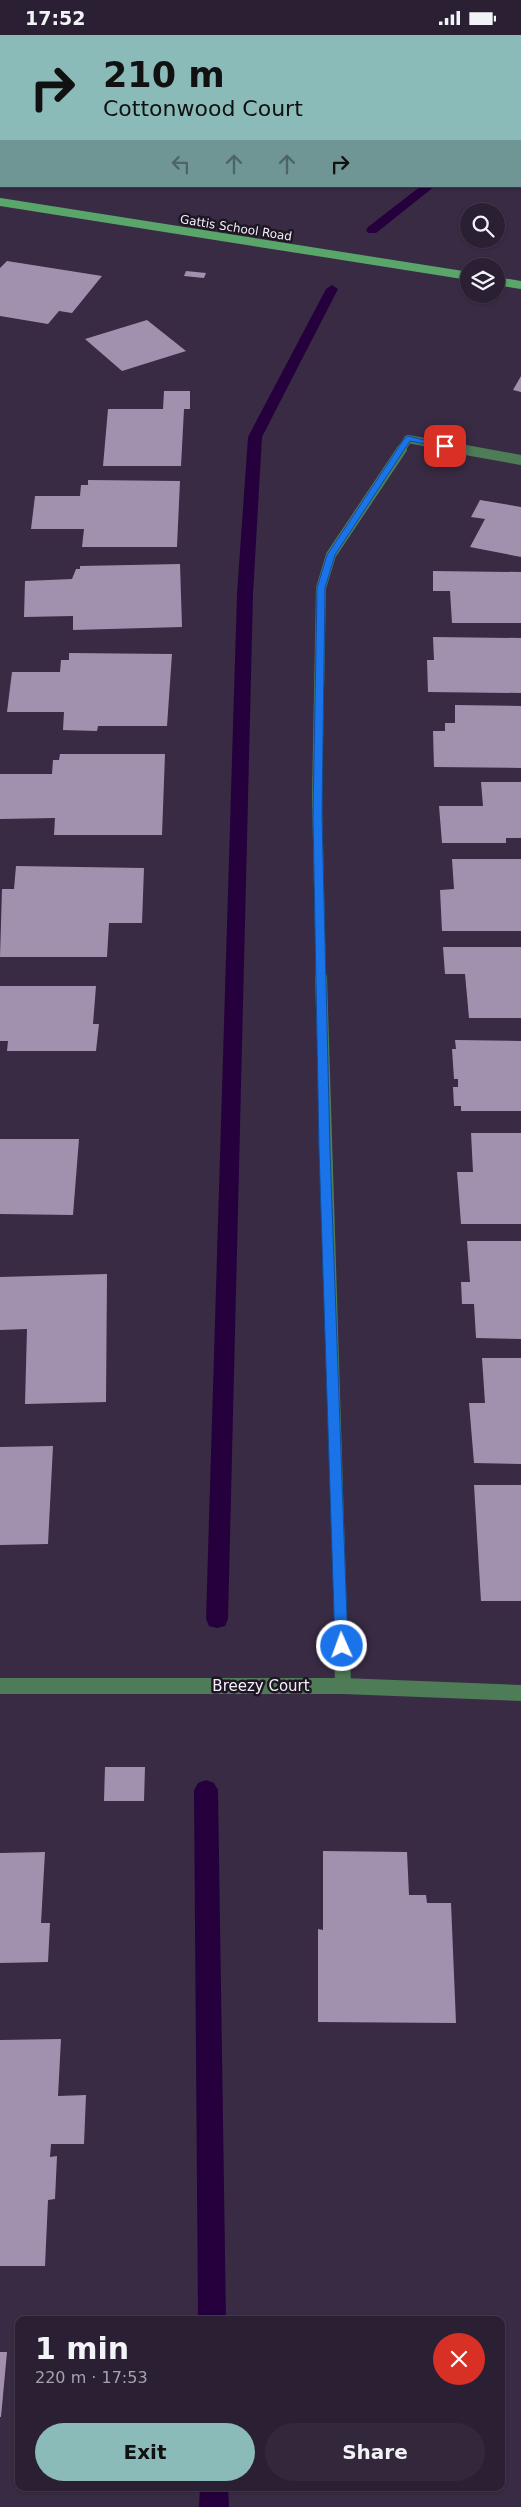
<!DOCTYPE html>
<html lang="en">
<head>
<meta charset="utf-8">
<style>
  :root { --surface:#2b2033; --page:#33283b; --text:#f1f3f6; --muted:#a6a3ac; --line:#473e4e; --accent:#8bbbb9 }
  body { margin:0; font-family:"DejaVu Sans",sans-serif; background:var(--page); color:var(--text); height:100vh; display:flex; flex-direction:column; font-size:19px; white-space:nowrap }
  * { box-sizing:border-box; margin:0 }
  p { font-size:16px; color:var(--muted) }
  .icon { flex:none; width:28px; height:28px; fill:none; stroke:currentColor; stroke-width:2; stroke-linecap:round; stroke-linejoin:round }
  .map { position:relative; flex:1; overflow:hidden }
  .panel { position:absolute; left:15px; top:2281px; width:490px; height:175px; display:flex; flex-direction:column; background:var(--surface); border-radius:10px; box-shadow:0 1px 4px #0004,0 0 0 1px var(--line) }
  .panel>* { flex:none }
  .hud { position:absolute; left:0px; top:0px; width:521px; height:152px; box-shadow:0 1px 4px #0004,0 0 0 1px var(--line); background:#8bbbb9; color:#111; overflow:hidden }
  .tools { position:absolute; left:460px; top:168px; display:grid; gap:10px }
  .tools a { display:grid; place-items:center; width:45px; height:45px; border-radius:50%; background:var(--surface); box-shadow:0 1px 4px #0004,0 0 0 1px var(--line); font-size:25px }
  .pin { position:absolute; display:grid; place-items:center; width:42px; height:42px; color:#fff; margin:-21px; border-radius:10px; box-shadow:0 2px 8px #0006 }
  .me { position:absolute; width:55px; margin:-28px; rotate:358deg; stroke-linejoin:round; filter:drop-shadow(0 0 4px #0008) }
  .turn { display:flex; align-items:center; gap:18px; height:105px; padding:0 20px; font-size:22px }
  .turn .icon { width:65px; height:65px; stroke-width:2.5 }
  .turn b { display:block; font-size:35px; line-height:42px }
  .lanes { display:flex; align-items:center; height:48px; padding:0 20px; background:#0003; justify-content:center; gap:25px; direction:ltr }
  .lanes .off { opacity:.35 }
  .round { display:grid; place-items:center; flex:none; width:52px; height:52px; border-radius:26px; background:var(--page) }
  .head { display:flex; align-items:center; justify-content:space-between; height:85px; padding:0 20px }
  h1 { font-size:30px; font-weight:800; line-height:38px }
  .action { display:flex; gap:10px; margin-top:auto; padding:10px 20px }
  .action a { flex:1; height:58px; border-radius:30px; background:var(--accent); color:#111; font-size:20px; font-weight:800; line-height:58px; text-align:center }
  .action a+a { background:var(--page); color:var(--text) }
  .status { display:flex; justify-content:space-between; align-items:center; height:35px; padding:0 25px; background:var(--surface); direction:ltr }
  .status svg { height:14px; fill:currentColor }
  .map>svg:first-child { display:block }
</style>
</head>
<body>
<div class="status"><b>17:52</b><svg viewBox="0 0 49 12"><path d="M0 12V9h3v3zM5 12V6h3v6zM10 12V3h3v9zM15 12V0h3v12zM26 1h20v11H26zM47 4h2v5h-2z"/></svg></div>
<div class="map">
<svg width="521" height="2472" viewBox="0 0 521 2472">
  <rect width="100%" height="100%" fill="#392b44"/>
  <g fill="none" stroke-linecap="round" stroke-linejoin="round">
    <g fill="#25003c" fill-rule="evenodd">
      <path d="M510 0H521L520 2Z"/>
      <path d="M0 91 1 92V99H0Z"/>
      <path d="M421 151H435L376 198H368L366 195 368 192Z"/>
      <path d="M332 250 338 254 262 402 253 559 228 1584 225 1591 217 1593 209 1591 206 1584 237 559 248 402 326 254Z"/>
      <path d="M206 1745 214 1748 218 1755 226 2285H198L194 1755 198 1748Z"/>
      <path d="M200 2452H228L229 2472H199Z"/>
    </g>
  </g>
  <g fill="#a191af">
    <path d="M7 226 102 241 72 278 59 276 48 289 0 281V233Z"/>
    <path d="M186 236 206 238 204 243 184 241Z"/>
    <path d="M147 285 186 316 122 336 85 304Z"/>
    <path d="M521 341V357L513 355Z"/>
    <path d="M164 356H190V374H184L181 431H103L108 374H163Z"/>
    <path d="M88 445 180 446 177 512H82L84 494H31L35 461H80L81 450H88Z"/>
    <path d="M480 465 521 472V522L470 512 485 484 471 482Z"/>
    <path d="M180 529 182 592 73 595V581L24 582 25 546 72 544 76 534H80V531Z"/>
    <path d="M433 536 521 537V588H452L450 556H433Z"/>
    <path d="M433 602 521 603V658L428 657 427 625H434Z"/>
    <path d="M69 618 172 619 167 691H98L97 696 63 695 64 677H7L12 637H60L61 625H69Z"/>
    <path d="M455 670 521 671V733L434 732 433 696H445V688H455Z"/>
    <path d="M60 719H165L162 800H54L55 783 0 784V739H52L53 725H59Z"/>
    <path d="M481 747H521V803H506V808H442L439 771H483Z"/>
    <path d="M452 824H521V896H442L440 855 454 854Z"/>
    <path d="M16 831 144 833 142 888H109L107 922H0L2 854H14Z"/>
    <path d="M443 912H521V983H469L465 939H445Z"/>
    <path d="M0 951H96L93 989H99L96 1016H7L8 1006H0Z"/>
    <path d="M455 1005 521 1006V1076H461V1071H454L453 1052H458V1044H454L452 1014H456Z"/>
    <path d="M471 1098H521V1189H461L457 1137H473Z"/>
    <path d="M0 1104H79L73 1180 0 1179Z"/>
    <path d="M467 1206H521V1304L476 1303 474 1269H462L461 1247H470Z"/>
    <path d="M107 1239 106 1367 25 1369 27 1294 0 1295V1242Z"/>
    <path d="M482 1323H521V1429L474 1428 469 1368H485Z"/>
    <path d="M53 1411 48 1509 0 1510V1412Z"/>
    <path d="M474 1450H521V1566H481Z"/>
    <path d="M105 1732H145L144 1766H104Z"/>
    <path d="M323 1816 407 1817 409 1860H426L427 1868H451L456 1988 318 1987V1894L323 1895Z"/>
    <path d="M45 1817 41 1888H50L48 1927 0 1928V1818Z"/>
    <path d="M61 2004 58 2061 86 2060 84 2109H51L50 2122 57 2121 55 2164 48 2165 45 2231H0V2005Z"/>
    <path d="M0 2317H7L1 2382H0Z"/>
  </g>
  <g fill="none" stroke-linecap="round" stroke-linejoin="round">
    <path stroke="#4e7c57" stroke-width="8" d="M401 415 408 404 467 415"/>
    <g stroke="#4e7c57" stroke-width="10">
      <path d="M460 414 521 425"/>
      <path d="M321 943 317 762 321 553 331 520 402 414"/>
    </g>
    <path stroke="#4e7c57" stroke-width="12" d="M321 942 342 1615"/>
    <g stroke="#4e7c57" stroke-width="16">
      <path d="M342 1614 343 1651"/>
      <path d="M0 1651H343L521 1658"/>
    </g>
    <g stroke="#59a56a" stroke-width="8">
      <path d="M0 167 469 241"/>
      <path d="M496 246 521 250"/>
    </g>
  </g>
  <path fill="#1a73e8" stroke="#114b97" d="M408 401 449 411 445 413 410 406 335 520 325 553 322 781 330 1115 348 1611 342 1617 335 1611 319 1115 313 781 317 553 327 520 404 404Z"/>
  <g text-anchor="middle" stroke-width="5" stroke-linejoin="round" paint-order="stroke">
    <g font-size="12" fill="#f6eefe" stroke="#1d1722">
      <text transform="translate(236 193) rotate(9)" y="4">Gattis School Road</text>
    </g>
    <g font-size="15" fill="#f6eefe" stroke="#1d1722">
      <text x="261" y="1656">Breezy Court</text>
    </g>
  </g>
</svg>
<div class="tools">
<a><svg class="icon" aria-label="search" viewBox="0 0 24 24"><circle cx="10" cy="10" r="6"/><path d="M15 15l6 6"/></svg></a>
<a><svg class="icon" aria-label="layers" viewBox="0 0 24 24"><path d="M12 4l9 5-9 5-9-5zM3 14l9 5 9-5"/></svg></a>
</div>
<div class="pin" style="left:445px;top:411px;background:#d93025"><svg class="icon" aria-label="arrive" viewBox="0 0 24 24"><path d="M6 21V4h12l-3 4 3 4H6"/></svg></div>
<svg class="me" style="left:342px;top:1611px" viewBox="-20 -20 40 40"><circle r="17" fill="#1a73e8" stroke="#fff" stroke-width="3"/><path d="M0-11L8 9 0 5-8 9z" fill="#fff"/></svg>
<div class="hud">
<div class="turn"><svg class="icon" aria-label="right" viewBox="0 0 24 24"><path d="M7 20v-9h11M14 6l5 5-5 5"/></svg><div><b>210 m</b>Cottonwood Court</div></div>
<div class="lanes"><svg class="icon off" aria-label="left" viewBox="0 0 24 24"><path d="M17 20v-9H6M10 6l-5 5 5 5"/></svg><svg class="icon off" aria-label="ahead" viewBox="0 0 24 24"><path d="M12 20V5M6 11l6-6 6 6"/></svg><svg class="icon off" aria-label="ahead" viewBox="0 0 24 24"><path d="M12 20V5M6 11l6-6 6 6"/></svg><svg class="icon" aria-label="right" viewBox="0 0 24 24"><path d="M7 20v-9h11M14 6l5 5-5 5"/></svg></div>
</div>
<section class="panel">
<div class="head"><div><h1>1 min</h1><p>220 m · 17:53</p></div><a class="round" style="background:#d93025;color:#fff"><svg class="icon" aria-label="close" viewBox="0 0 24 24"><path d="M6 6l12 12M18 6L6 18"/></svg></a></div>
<div class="action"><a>Exit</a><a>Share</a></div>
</section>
</div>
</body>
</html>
